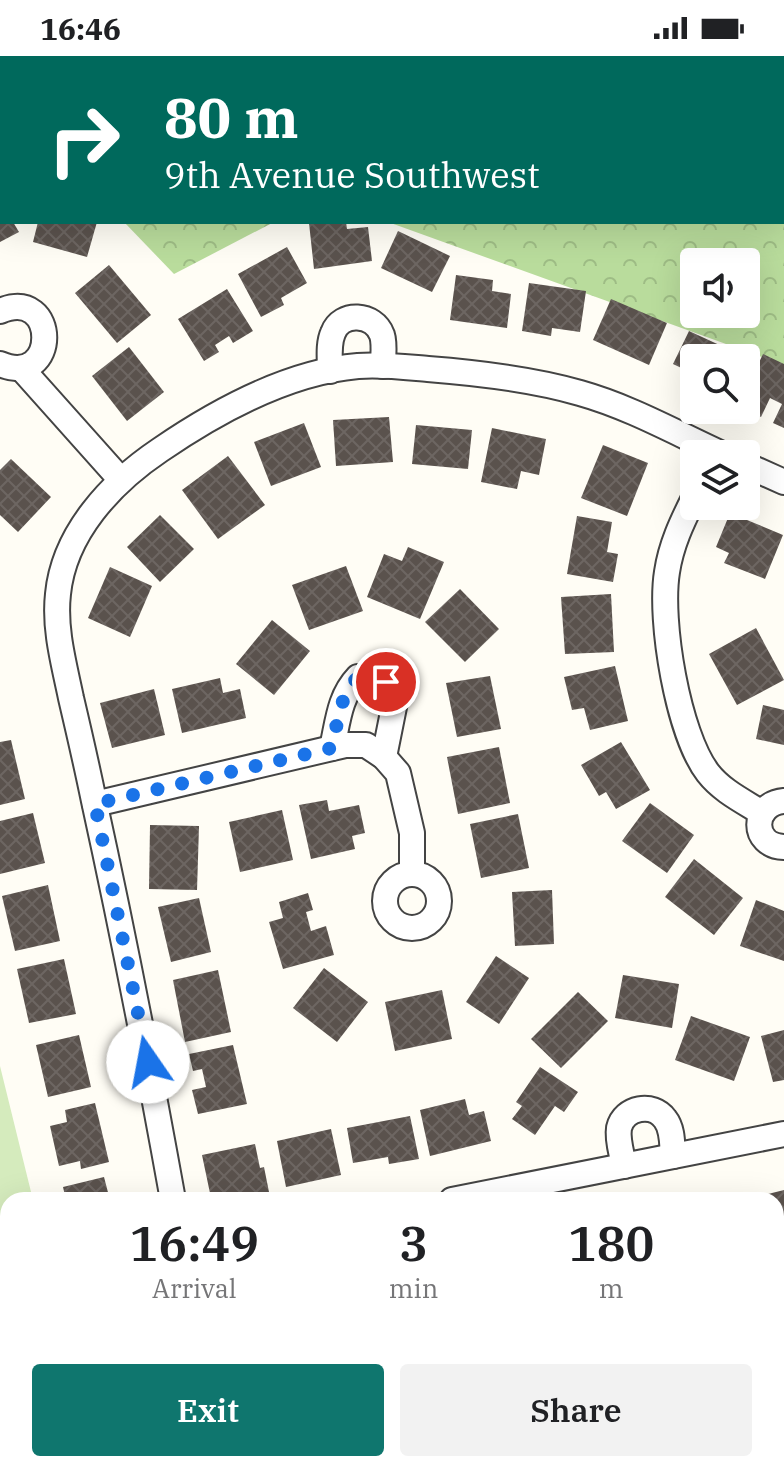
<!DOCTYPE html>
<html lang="en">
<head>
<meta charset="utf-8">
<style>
  :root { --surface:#fff; --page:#f2f2f2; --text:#202124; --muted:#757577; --accent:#0f766e }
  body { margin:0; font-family:"IBM Plex Serif",serif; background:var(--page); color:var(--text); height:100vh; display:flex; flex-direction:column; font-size:30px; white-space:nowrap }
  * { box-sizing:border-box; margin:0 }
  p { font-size:26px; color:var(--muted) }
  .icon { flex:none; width:44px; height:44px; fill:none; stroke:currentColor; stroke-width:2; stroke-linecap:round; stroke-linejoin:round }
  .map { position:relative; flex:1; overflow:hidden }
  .details { position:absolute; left:0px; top:1136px; width:784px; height:280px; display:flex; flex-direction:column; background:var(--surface); border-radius:24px 24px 0 0; box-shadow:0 8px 32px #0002 }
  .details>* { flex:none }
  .banner { position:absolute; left:0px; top:0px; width:784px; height:168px; box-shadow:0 8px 32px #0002; background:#00695c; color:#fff; overflow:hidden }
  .tools { position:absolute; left:680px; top:192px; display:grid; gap:16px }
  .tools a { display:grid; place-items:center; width:80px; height:80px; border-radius:8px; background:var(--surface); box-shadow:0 8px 32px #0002; font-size:40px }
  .pin { position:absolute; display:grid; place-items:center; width:68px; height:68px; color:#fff; margin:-34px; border:4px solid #fff; border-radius:50%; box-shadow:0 2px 8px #0007 }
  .me { position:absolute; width:88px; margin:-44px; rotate:348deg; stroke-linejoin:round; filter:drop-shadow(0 0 6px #0008) }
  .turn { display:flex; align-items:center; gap:28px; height:168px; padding:0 32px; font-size:36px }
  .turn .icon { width:104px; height:104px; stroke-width:2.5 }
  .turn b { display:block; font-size:56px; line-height:68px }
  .eta { display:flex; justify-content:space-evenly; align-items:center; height:136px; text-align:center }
  .eta b { font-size:48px; font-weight:600; line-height:56px }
  .action { display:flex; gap:16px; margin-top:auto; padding:16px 32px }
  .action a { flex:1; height:92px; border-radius:8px; background:var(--accent); color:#fff; font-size:32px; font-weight:600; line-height:92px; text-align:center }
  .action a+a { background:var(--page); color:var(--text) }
  .status { display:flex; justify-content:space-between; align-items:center; height:56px; padding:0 40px; background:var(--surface); direction:ltr }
  .status svg { height:22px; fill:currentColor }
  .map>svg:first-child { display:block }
</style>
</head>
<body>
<div class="status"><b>16:46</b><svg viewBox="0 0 49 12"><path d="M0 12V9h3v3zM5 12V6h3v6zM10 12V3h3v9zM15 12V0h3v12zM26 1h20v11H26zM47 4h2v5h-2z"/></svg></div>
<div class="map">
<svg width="784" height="1416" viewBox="0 0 784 1416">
  <defs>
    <pattern id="forest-crowns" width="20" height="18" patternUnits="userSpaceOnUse" patternTransform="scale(2)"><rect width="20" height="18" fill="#b9dc9c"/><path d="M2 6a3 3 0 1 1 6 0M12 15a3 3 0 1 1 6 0" fill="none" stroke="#9ebc85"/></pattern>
    <pattern id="building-cross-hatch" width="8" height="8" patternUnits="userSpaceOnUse" patternTransform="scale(2)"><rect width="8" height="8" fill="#5a524d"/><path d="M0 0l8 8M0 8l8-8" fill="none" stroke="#6d6662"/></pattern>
  </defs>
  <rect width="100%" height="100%" fill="#fffdf5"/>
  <g fill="#d5ebbd">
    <path d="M475 0H784V101H782V2H471Z"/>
    <path d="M0 1010 33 1144H8V1408H100L102 1416H0Z"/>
  </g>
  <g fill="url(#forest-crowns)" fill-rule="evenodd">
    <path d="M0 0H387L386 2H2V125H0Z"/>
    <path d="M782 101H784V309L388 166H782ZM694 206H746V258H694Z"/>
    <path d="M124 166H274L174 218Z"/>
  </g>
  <g fill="#e6f2cf">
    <path d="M181 1408H331L341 1416H182Z"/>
    <path d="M503 1408H608L609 1416H513Z"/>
  </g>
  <g fill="url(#building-cross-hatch)">
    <path d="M0 166H13L19 176 0 186Z"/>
    <path d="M38 166H97L87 201 33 186Z"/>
    <path d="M346 166 347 173 368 171 372 205 314 213 309 167Z"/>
    <path d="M398 175 450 200 432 236 381 212Z"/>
    <path d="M287 191 307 227 281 242 284 249 261 261 238 218Z"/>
    <path d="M109 209 151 259 117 287 75 237Z"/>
    <path d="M456 219 493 224 492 235 511 238 507 272 450 264Z"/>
    <path d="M529 227 586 235 580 276 552 272 551 280 522 275Z"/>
    <path d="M227 233 253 275 233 287 229 280 215 289 219 296 204 305 178 263Z"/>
    <path d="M611 243 667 267 649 309 593 284Z"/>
    <path d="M689 275 739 298 737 302H694V318L673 308Z"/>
    <path d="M129 291 164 336 127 365 92 320Z"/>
    <path d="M763 298 784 308V372L773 367 782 348 770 342 761 361 746 354V334Z"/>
    <path d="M389 361 393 406 336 410 333 364Z"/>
    <path d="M304 367 321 411 271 430 254 386Z"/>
    <path d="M416 369 472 374 468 413 412 408Z"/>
    <path d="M492 372 546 383 539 419 521 415 517 433 481 426Z"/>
    <path d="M603 389 648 407 627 460 581 442Z"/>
    <path d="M228 400 265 449 218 483 182 434Z"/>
    <path d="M11 403 51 441 18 476 0 459V414Z"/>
    <path d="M730 457 783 479 765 523 724 507 729 497 716 491Z"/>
    <path d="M160 459 194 493 160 526 127 491Z"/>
    <path d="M577 460 612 466 607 496 618 498 613 526 567 518Z"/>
    <path d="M408 491 444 506 420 563 367 541 384 498 402 505Z"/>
    <path d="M346 510 363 555 309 574 292 529Z"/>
    <path d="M110 511 152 530 130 581 88 562Z"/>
    <path d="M460 533 499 573 465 606 425 566Z"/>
    <path d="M611 538 614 596 565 598 561 541Z"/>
    <path d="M272 564 310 595 274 639 236 608Z"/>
    <path d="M756 572 784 624 737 649 709 598Z"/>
    <path d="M615 610 628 665 590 674 584 652 572 654 564 621Z"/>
    <path d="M490 620 501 673 457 681 446 627Z"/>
    <path d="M220 622 223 637 240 633 246 662 182 677 172 633Z"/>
    <path d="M154 633 165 679 112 692 100 647Z"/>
    <path d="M763 649 784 654V689L756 683Z"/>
    <path d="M11 684 25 743 0 749V686Z"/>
    <path d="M621 686 650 734 616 753 606 736 599 740 581 709Z"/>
    <path d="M499 691 510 747 458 758 447 701Z"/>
    <path d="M327 744 329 755 359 749 365 777 352 780 355 793 311 803 299 749Z"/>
    <path d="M650 747 694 779 667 817 622 785Z"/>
    <path d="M282 754 293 804 240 816 229 766Z"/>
    <path d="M33 757 45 807 0 818V765Z"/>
    <path d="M518 758 529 812 481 822 470 768Z"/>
    <path d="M150 769 199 770 197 834 149 833Z"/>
    <path d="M694 803 743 842 714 879 665 841Z"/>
    <path d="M48 829 60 885 15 895 2 840Z"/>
    <path d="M552 834 554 888 515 890 512 836Z"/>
    <path d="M308 837 313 854 306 856 311 875 326 870 334 899 283 913 269 866 283 862 279 846Z"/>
    <path d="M199 842 211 896 171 906 158 851Z"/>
    <path d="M756 844 784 855V905L740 890Z"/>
    <path d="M496 900 529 922 499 968 466 946Z"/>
    <path d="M64 903 76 958 29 967 17 913Z"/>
    <path d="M324 912 368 946 337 986 293 952Z"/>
    <path d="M218 914 231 976 185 986 173 924Z"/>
    <path d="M623 919 679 928 672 972 615 962Z"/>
    <path d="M442 934 452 983 395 995 385 946Z"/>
    <path d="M578 936 608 965 561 1012 531 983Z"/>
    <path d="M691 960 750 981 734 1025 675 1004Z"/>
    <path d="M784 974V1024L773 1026 761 980Z"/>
    <path d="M79 979 91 1031 48 1041 36 989Z"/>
    <path d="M233 989 247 1048 198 1058 192 1034 206 1031 202 1013 193 1015 189 998Z"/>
    <path d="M540 1011 578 1036 564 1056 555 1050 535 1079 512 1063 522 1050 516 1046Z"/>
    <path d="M465 1043 469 1059 484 1055 491 1085 430 1100 420 1054Z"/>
    <path d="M95 1047 109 1106 81 1113 80 1105 59 1110 50 1070 67 1066 65 1054Z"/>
    <path d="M410 1060 419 1103 389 1108 388 1101 353 1107 347 1072Z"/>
    <path d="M331 1073 341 1119 286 1131 277 1085Z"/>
    <path d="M255 1088 260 1112 264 1111 269 1136 241 1142 240 1136 211 1142 202 1099Z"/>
    <path d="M104 1121 110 1144H66L63 1131Z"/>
    <path d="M784 1134V1184L776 1186V1144H761L760 1140Z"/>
  </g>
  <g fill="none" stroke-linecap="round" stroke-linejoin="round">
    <defs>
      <g id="minor">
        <path d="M0 255C59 230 59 333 0 308"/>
        <path d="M21 312 121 424"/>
        <path d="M330 315C330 303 328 288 333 277 341 255 374 257 382 279 385 288 383 300 383 310"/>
        <path d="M746 409 784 426"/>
        <path d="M694 442C682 466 671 489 667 516 659 565 678 678 708 717 722 735 743 745 762 757"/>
        <path d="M332 692C338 666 339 641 358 621 375 620 392 623 396 641L384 701"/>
        <path d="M784 745C751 748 751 790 784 791"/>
        <path d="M95 748 345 689H366L384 701 398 717 412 777V818"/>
        <circle cx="412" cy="845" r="27"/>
        <path d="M624 1110C622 1098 617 1084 619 1072 624 1051 653 1046 665 1063 673 1073 672 1088 673 1100"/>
        <path d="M173 1144C149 1011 123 877 94 745 87 711 79 676 71 642 64 608 54 573 58 538 64 477 111 427 160 394 217 355 288 316 358 310 381 308 405 311 428 313 479 317 532 323 580 337 630 351 676 377 722 398"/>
        <path d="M452 1144 784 1078"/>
        <path d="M0 1263 8 1258"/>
      </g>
    </defs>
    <use href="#minor" stroke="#444" stroke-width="28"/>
    <use href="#minor" stroke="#fff" stroke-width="24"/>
  </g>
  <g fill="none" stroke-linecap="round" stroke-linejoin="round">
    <path stroke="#1a73e8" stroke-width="14" stroke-dasharray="0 25.2" d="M148 1006 95 748 332 692C338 665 339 641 358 621L373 620 386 626"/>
  </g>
</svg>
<div class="tools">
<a><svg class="icon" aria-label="sound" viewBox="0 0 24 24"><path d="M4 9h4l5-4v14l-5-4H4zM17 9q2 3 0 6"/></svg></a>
<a><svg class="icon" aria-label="search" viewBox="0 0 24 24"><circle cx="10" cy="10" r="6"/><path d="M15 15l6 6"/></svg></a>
<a><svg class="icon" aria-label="layers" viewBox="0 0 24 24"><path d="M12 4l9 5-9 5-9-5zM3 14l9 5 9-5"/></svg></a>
</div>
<div class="pin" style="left:386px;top:626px;background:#d93025"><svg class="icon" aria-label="arrive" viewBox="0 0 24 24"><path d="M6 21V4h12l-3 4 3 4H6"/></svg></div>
<svg class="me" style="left:148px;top:1006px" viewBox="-20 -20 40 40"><circle r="19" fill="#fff"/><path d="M0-13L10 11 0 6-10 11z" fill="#1a73e8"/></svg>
<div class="banner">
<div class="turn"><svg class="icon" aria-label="right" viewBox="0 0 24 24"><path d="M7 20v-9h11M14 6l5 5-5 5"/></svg><div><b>80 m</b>9th Avenue Southwest</div></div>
</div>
<section class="details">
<div class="eta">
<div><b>16:49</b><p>Arrival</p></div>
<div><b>3</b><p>min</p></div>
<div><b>180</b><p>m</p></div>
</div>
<div class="action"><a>Exit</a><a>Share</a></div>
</section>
</div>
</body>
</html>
